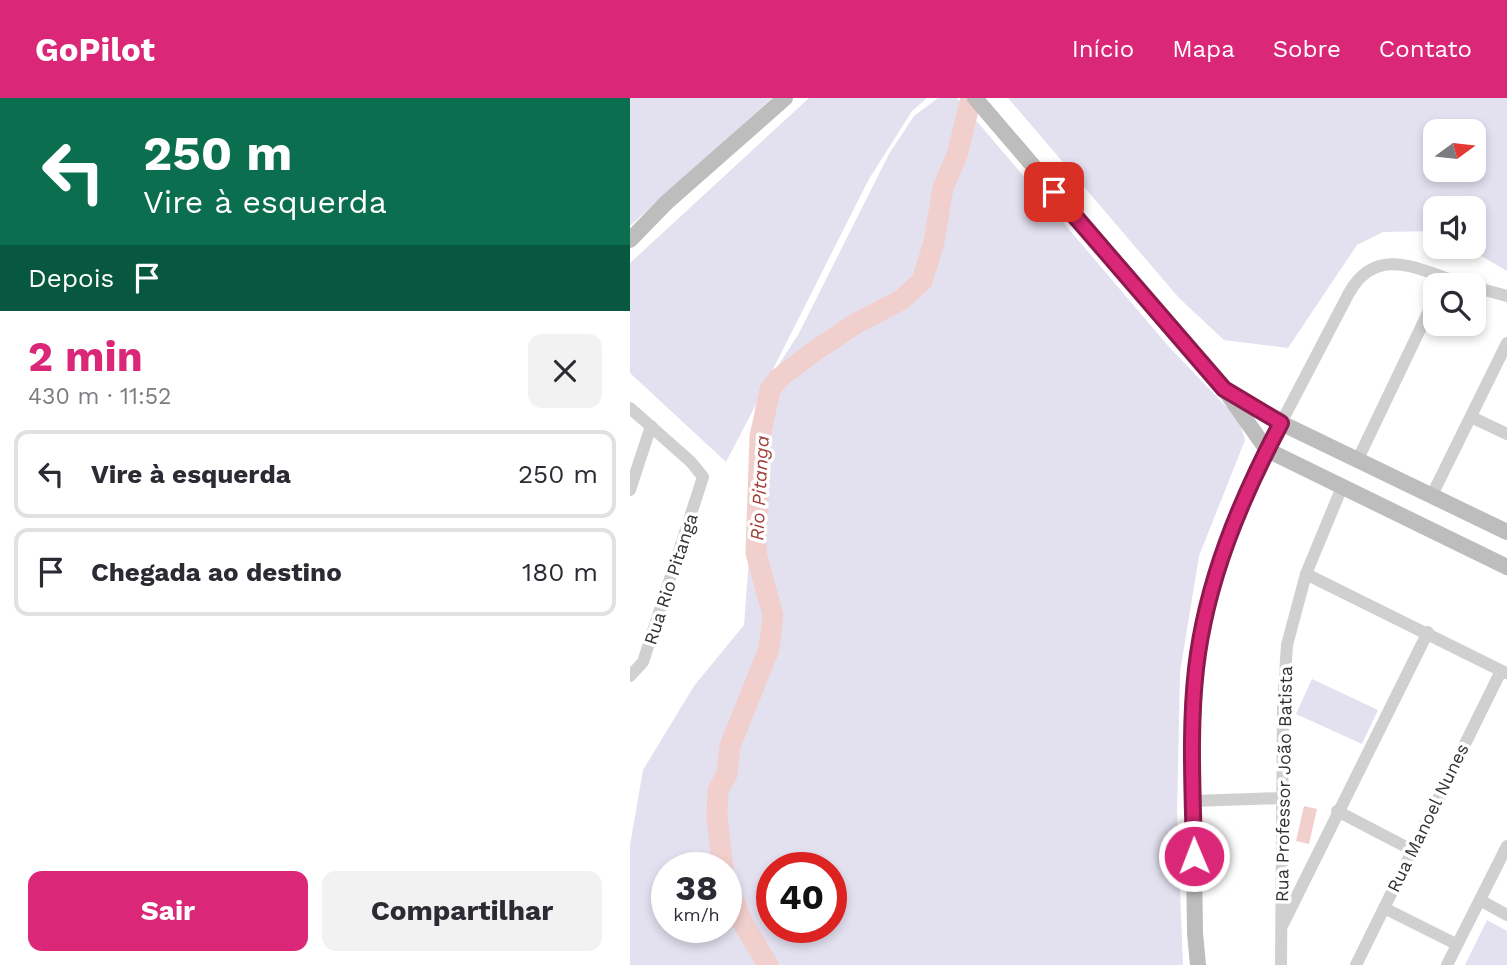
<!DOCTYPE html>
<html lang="pt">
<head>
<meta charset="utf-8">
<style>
  :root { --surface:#fff; --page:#f2f2f3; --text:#2b2b33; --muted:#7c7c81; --line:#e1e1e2; --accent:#db2777 }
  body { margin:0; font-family:"Work Sans",sans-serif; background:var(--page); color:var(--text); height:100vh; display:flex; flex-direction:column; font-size:26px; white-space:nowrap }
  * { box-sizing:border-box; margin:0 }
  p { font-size:23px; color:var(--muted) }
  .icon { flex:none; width:38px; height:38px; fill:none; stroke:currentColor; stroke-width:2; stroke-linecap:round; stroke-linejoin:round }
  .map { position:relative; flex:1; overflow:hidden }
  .drawer { display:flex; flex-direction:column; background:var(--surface); width:630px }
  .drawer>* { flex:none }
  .top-card { background:#0b6e4f; color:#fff; overflow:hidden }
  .needle { width:46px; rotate:75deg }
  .buttons { position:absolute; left:793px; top:21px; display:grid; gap:14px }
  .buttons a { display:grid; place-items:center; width:63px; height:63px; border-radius:14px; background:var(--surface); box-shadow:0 4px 10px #0003; font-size:35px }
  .speed { position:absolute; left:21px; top:754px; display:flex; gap:14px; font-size:35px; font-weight:700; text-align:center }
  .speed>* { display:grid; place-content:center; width:91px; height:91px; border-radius:50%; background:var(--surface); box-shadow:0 4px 10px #0003; line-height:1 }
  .speed small { font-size:18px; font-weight:400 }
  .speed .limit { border:10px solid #d22; background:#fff; color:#111 }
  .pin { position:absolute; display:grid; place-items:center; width:60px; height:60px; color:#fff; margin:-30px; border-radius:14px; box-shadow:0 4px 10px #0006 }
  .me { position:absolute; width:77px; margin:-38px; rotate:359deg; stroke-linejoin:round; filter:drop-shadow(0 0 5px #0008) }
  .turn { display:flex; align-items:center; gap:24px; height:147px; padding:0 28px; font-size:32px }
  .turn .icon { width:91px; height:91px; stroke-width:2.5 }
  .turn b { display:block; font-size:49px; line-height:60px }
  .then { display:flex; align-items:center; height:66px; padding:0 28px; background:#0003; gap:14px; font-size:26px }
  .round { display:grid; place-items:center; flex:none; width:74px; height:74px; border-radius:14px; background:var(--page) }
  .headline { display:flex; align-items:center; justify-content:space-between; height:119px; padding:0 28px }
  h1 { font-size:42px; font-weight:700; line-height:52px; color:var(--accent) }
  .primary-button { display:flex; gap:14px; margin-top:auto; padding:14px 28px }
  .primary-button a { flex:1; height:80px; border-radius:14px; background:var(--accent); color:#fff; font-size:28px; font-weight:700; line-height:80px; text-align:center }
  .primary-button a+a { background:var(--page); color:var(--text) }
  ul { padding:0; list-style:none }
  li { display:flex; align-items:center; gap:21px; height:88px; margin:0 14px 10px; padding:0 14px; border:4px solid var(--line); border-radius:14px }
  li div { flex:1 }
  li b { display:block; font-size:26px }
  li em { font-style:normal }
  header { display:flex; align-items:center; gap:42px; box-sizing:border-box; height:98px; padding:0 35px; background:var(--accent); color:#fff }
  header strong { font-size:33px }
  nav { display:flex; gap:38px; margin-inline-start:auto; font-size:24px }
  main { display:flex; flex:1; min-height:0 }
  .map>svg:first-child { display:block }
</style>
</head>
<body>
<header>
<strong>GoPilot</strong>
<nav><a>Início</a><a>Mapa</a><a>Sobre</a><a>Contato</a></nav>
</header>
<main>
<section class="drawer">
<div class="top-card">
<div class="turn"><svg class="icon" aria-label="left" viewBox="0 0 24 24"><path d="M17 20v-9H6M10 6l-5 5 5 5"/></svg><div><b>250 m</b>Vire à esquerda</div></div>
<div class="then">Depois<svg class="icon" aria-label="arrive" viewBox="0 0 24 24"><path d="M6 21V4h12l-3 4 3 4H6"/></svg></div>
</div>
<div class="headline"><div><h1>2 min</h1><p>430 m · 11:52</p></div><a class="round"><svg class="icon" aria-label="close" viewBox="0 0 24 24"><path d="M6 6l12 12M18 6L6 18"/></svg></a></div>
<ul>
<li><svg class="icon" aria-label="left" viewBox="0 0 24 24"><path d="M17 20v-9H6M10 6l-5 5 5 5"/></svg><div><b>Vire à esquerda</b></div><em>250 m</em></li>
<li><svg class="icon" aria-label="arrive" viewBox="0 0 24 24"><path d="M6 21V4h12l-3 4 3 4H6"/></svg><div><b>Chegada ao destino</b></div><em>180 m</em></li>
</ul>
<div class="primary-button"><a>Sair</a><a>Compartilhar</a></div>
</section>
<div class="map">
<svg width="877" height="867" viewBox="0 0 877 867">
  <rect width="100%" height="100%" fill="#fff"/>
  <g fill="#e3e1f0" fill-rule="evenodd">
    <path d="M0 0H142L0 128Z"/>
    <path d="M179 0H297L282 13 239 81 134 289 168 237 259 56 284 18 308 0H327L540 250 609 322 615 342 569 458 550 574 547 716 553 867H0V747L13 672 64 588 114 527 119 459V373L133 293 96 364 0 275V165ZM37 770H96V830H37ZM142 770H201V830H142Z"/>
    <path d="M378 0H877V173L836 149H844V110H805V133L753 134 727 147 658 250 594 242 549 200ZM844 33V72H805V33Z"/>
    <path d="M682 581 748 612 732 646 666 616Z"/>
    <path d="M857 822 877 833V867H835Z"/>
  </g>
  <path fill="#f1cfcc" d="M674 708 687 711 679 746 666 743Z"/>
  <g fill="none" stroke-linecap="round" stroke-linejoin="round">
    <g stroke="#f1cfcc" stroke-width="21">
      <path d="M93 770 87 719 88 692 97 676 100 648 139 551 143 517 126 455 130 339 140 292 148 281 182 255 225 226 271 202 292 183 304 144 313 90 327 57 341 0"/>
      <path d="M96 784 113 825 138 867"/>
    </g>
    <g stroke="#d0d0d0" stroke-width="12">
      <path d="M844 189 877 198"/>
      <path d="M0 310 61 364 73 379 13 564 0 578"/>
      <path d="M841 319 877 336"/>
      <path d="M651 325 719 195C748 143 794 175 837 187"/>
      <path d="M728 361 805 200"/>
      <path d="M0 392 21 328"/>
      <path d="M802 397 877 245"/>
      <path d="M676 476 876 575"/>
      <path d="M563 703 652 700"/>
      <path d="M707 713 782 752"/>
      <path d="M850 802 877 817"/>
      <path d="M754 810 826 846"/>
      <path d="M653 826 798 534"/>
      <path d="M651 867 653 608 657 547 676 476 712 389"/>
      <path d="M726 867 871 573"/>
      <path d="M817 867 877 748"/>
    </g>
    <g stroke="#bdbdbd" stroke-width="16">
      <path d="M345 0 594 291 637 352 877 469"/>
      <path d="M0 142 37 104 155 0"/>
      <path d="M599 294 651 325 877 434"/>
      <path d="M568 867 565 835C564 784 564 732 563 681 563 644 561 606 566 570 578 482 610 403 651 325"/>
    </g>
  </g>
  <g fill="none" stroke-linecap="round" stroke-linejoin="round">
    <defs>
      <path id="route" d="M424 94 594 291 651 325C610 403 576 483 566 571 559 633 563 696 564 758"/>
    </defs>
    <use href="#route" stroke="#8e194d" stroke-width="18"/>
    <use href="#route" stroke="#db2777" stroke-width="12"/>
  </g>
  <g text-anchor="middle" stroke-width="7" stroke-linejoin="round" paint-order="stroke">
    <g font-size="18" fill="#333" stroke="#fff">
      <text transform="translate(41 481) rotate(-72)" y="6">Rua Rio Pitanga</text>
      <text transform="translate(654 686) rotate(-89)" y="6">Rua Professor João Batista</text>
      <text transform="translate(798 720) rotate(-64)" y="6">Rua Manoel Nunes</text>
    </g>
    <g font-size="19" font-style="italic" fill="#9f3e37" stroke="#fff">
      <text transform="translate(129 390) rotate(-87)" y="7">Rio Pitanga</text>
    </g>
  </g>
</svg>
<div class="buttons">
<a><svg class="needle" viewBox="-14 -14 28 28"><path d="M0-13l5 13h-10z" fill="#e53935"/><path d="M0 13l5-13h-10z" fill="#7c7c81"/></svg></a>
<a><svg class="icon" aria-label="sound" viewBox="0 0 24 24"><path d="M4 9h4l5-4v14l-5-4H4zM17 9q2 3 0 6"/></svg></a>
<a><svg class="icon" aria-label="search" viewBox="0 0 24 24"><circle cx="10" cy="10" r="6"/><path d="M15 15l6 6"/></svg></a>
</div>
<div class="speed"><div>38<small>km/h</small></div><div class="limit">40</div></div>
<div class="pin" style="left:424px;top:94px;background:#d93025"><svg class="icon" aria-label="arrive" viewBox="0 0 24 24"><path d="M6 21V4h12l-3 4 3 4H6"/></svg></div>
<svg class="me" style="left:564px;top:758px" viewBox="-20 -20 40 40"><circle r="17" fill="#db2777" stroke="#fff" stroke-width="3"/><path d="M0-11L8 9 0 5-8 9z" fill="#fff"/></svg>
</div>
</main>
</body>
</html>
